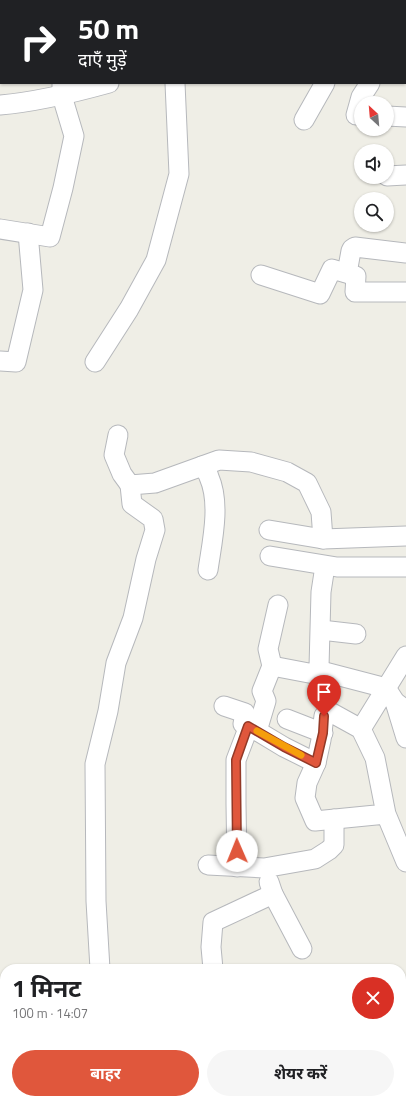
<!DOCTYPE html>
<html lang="hi">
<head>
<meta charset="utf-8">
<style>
  :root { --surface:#fff; --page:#f6f6f6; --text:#202124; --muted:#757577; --accent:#e0573c }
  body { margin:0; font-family:"Titillium Web","Noto Sans Devanagari",sans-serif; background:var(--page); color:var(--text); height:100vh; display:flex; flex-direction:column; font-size:15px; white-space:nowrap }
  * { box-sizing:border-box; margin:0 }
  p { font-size:13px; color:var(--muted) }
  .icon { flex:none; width:22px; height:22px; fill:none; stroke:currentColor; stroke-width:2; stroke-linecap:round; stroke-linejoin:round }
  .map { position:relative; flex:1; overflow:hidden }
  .drawer { position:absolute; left:0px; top:964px; width:406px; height:140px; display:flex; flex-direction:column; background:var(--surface); border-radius:16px 16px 0 0; box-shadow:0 1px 3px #0004 }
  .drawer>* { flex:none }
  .hud { position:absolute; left:0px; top:0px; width:406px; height:84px; box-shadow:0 1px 3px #0004; background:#202124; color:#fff; overflow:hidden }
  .needle { width:26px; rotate:334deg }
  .controls { position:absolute; left:354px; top:96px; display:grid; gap:8px }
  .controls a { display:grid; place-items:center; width:40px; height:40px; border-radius:50%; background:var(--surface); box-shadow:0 1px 3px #0004; font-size:20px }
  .pin { position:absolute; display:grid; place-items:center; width:34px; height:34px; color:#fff; margin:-41px -17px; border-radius:50% 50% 50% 0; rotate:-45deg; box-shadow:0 0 4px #0007 }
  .pin .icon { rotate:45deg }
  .me { position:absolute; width:44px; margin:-22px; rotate:359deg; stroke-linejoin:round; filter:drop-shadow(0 0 3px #0008) }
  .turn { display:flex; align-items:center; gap:14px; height:84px; padding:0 12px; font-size:18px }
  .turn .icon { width:52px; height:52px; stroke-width:2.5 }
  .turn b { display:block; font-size:28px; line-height:34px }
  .round { display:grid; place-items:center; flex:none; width:42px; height:42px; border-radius:21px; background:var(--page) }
  .head { display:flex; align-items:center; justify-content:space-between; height:68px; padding:0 12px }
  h1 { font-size:24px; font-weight:700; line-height:30px }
  .button { display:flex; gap:8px; margin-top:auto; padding:8px 12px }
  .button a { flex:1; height:46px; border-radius:24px; background:var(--accent); color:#fff; font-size:16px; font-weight:700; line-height:46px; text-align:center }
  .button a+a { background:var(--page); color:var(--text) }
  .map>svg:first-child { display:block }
</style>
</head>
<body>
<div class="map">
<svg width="406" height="1104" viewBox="0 0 406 1104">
  <rect width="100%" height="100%" fill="#efeee6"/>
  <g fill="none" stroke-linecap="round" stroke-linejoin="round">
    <defs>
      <g id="street">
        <path d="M144 1 145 0"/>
        <path d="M267 1 269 0"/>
        <path d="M368 1 369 0"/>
        <path d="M405 41H406"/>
        <path d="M0 105C37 102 73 93 109 83"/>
        <path d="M361 115H356L361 97 370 83"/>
        <path d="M387 116 406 117"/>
        <path d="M304 120 325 83"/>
        <path d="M387 176 406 175"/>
        <path d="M0 229 50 237 63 188 74 136 62 96V83"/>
        <path d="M347 273 351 251 352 249 355 247 406 253"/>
        <path d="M261 275 320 294 332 269 356 276 355 292H406"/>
        <path d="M0 361 16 362 33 290 28 233"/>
        <path d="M95 362 129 309 156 260 179 174 175 83"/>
        <path d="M118 435 114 455 122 474 130 485"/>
        <path d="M202 466C205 470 208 473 209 477 221 504 212 542 208 570"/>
        <path d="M269 530 323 539 406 536"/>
        <path d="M270 556 337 567H406"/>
        <path d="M321 630 356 634"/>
        <path d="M272 666 314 674 319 667 321 592 325 566"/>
        <path d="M317 670 386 688 395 702 406 710"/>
        <path d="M395 702 406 738"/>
        <path d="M224 706 245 713 243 724 249 726 284 747 316 763"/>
        <path d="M287 719 323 733"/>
        <path d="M361 729 406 656"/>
        <path d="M257 731 266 701 262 691 272 666 268 649 278 605"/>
        <path d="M386 814 375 758 361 729 332 713 324 716 321 740 316 763 307 783 305 798 315 821 386 814 406 862"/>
        <path d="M208 865 264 868 315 859 329 850 334 845V819"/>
        <path d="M237 867 236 804V760L249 726"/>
        <path d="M269 882 273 894 302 949"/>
        <path d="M100 969 96 901 95 764 108 711 116 663 133 618 146 559 155 530 153 519 132 504 130 485 155 483 219 460 251 462 287 472 307 483 321 512 323 539"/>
        <path d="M213 969 211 947 213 922 273 894"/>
        <path d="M94 1099V1104"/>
        <path d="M252 1099 257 1104"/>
        <path d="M182 1104 185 1099"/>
        <path d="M225 1104 230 1099"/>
      </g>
    </defs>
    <use href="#street" stroke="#b6b8bc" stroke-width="21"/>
    <use href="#street" stroke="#fff" stroke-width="19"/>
  </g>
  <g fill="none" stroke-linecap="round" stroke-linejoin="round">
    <defs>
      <path id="route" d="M237 851 236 760 248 726 284 747 316 763 323 733 324 716"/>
    </defs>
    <use href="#route" stroke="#923927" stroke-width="10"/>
    <use href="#route" stroke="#e0573c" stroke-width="7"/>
    <path stroke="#f59e0b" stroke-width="7" d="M257 731 301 755"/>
  </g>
</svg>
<div class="controls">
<a><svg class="needle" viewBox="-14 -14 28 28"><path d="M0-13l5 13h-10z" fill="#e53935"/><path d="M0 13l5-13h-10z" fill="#757577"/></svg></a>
<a><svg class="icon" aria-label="sound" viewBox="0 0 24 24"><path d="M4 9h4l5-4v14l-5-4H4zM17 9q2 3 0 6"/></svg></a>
<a><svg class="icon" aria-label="search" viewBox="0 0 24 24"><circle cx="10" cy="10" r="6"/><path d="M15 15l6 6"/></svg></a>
</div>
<div class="pin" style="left:324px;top:716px;background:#d93025"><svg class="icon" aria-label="arrive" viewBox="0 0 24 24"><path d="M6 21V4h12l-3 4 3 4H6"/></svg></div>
<svg class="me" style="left:237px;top:851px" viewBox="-20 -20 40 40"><circle r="19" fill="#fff"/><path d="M0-13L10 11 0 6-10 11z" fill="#e0573c"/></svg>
<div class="hud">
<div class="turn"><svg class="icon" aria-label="right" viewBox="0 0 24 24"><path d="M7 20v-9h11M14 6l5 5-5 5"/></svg><div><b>50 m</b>दाएँ मुड़ें</div></div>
</div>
<section class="drawer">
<div class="head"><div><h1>1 मिनट</h1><p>100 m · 14:07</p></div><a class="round" style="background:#d93025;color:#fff"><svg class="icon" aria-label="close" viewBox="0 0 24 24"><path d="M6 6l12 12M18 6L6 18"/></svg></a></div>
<div class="button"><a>बाहर</a><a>शेयर करें</a></div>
</section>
</div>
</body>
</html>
